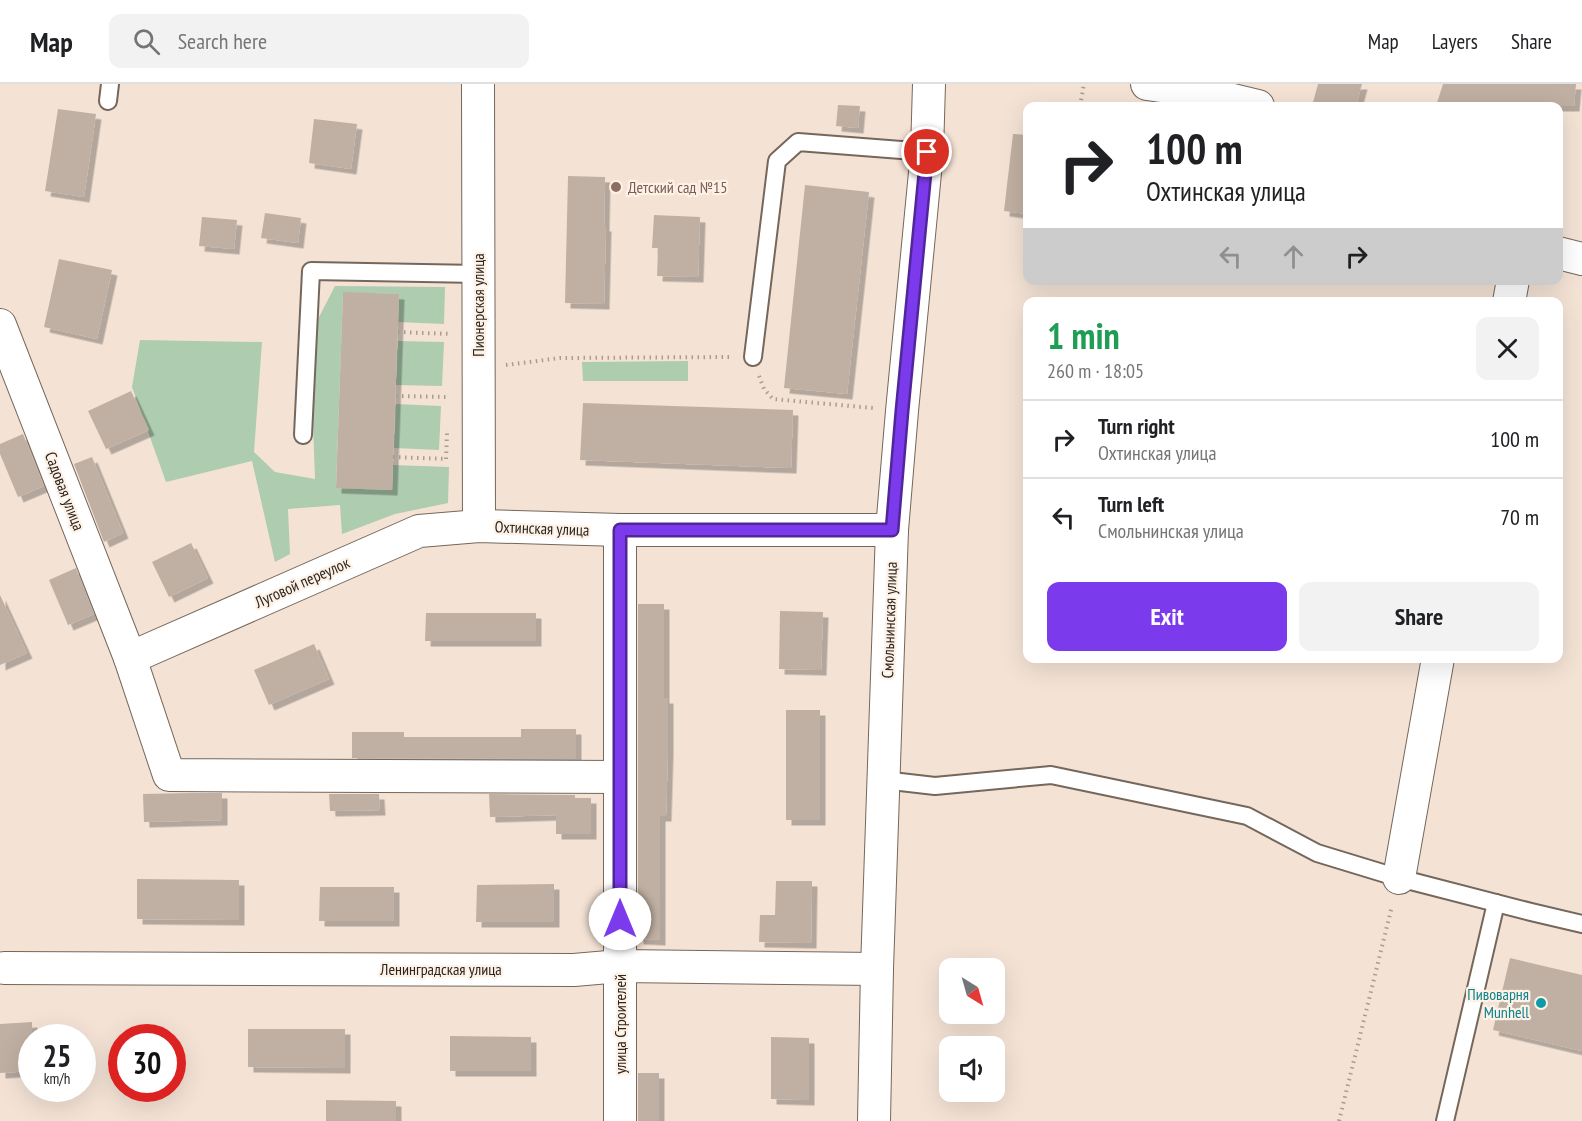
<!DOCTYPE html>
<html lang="en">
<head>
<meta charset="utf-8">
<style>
  :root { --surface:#fff; --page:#f2f2f2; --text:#202124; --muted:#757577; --line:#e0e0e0; --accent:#7c3aed }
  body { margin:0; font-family:"PT Sans Narrow",sans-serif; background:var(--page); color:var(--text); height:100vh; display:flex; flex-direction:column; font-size:22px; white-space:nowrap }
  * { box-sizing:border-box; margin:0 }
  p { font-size:20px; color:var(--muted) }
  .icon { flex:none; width:33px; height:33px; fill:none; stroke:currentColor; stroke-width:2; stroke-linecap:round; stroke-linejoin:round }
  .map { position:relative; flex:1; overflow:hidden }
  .sheet { position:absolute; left:1023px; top:213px; width:540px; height:366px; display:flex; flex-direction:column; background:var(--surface); border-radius:12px; box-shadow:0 6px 24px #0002 }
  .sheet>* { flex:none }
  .top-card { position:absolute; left:1023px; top:18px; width:540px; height:183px; border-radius:12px; box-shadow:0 6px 24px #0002; background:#fff; color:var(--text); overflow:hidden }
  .needle { width:39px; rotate:143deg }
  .controls { position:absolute; left:939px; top:874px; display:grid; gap:12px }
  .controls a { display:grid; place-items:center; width:66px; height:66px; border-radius:12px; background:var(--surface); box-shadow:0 6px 24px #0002; font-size:30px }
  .speed { position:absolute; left:18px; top:940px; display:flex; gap:12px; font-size:30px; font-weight:700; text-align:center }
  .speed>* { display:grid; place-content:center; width:78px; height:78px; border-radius:50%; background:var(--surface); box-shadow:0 6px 24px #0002; line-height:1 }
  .speed small { font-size:15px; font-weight:400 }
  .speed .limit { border:9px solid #d22; background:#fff; color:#111 }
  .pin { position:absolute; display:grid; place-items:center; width:51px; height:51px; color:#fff; margin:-26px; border:3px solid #fff; border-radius:50%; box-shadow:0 2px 6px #0007 }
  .me { position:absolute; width:66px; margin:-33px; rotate:0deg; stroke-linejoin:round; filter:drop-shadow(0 0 4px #0008) }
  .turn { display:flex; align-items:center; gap:21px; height:126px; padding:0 24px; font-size:27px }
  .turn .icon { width:78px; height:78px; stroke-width:2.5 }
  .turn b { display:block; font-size:42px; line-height:51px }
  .lanes { display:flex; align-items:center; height:57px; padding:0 24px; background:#0003; justify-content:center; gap:30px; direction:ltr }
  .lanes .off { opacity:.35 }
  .round { display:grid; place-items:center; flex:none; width:63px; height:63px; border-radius:12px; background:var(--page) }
  .head { display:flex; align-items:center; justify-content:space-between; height:102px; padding:0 24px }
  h1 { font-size:36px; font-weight:600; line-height:45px; color:#1e9e55 }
  .button { display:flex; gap:12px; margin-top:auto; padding:12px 24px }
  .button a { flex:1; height:69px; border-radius:12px; background:var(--accent); color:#fff; font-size:24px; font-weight:600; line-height:69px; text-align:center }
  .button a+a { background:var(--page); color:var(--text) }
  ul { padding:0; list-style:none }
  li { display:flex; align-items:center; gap:18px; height:78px; padding:0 24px; border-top:2px solid var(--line) }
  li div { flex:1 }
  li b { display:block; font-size:22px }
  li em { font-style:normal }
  header { display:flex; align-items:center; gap:36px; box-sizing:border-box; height:84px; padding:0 30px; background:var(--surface); border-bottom:2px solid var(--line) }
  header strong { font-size:28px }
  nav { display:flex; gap:33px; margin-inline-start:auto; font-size:21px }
  .search { width:420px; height:54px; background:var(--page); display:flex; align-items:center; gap:15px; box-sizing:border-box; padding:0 21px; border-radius:12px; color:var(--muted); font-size:22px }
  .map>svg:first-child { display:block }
</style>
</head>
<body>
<header>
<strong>Map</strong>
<div class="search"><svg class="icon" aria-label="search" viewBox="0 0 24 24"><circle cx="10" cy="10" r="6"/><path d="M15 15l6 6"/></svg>Search here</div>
<nav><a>Map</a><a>Layers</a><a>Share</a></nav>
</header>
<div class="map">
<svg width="1582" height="1037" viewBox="0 0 1582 1037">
  <defs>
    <filter id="shadow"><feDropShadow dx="5.5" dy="5.5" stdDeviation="0" flood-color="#0004"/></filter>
  </defs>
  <rect width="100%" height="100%" fill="#f4e3d5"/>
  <g fill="#adccb0">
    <path d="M335 202 445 203 444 240 398 238 399 210 343 209 336 403 392 406 393 381 449 383 448 419 395 430 342 450 340 421 288 425 290 470 275 478 252 377 166 398 132 303 140 256 262 258 254 368 275 388 315 395 311 282 317 237Z"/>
    <path d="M398 257 444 258 442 302 396 301Z"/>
    <path d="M688 277V297H583L582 278Z"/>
    <path d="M396 320 441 322 439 366 394 364Z"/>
  </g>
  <g fill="#c0b0a3" filter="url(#shadow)">
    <path d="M1318 0H1362L1356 22H1312Z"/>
    <path d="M1443 0H1576L1574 22H1436Z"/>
    <path d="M838 21 860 22 858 44 836 42Z"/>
    <path d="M58 25 96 30 84 113 45 107Z"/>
    <path d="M314 35 357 40 351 85 309 79Z"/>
    <path d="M1013 50 1028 51V130L1004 127Z"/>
    <path d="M568 92 605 93 604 142H606L604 220 565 219Z"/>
    <path d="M805 101 869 108 847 310 784 304Z"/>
    <path d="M265 129 301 134 298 159 261 154Z"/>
    <path d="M654 131 700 133 698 193 657 192 658 164H652Z"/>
    <path d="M202 133 237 136 234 165 199 162Z"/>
    <path d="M59 175 112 186 97 255 44 243Z"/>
    <path d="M343 208 399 210 392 406 336 404Z"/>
    <path d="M131 307 149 346 106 365 88 327Z"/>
    <path d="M583 319 793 326 791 384 580 376Z"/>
    <path d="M23 350 44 402 18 413 0 370V360Z"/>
    <path d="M92 373 123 449 104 458 74 380Z"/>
    <path d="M191 459 208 494 169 513 152 478Z"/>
    <path d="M76 484 94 530 68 541 49 496Z"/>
    <path d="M0 511 27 569 0 581Z"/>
    <path d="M638 520H664V614H668V666L666 732H660V856L638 855Z"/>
    <path d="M780 527 823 528 821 586 779 585Z"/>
    <path d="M426 529H536V557H425Z"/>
    <path d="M314 560 329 595 269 621 254 586Z"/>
    <rect x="786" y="626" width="34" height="110"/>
    <path d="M521 645H576V675L352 674V648H404V653H521Z"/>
    <path d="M191 709H222V736L144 738 143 710Z"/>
    <path d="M329 710H379L380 726 330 727Z"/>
    <path d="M489 710 575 711V714H591V750H556V731L490 733Z"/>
    <path d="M137 795 239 796V836L137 835Z"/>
    <path d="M776 797H812L811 859 759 858 760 831H775Z"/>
    <path d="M554 800V838H476L477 801Z"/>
    <path d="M320 803H394V837H319Z"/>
    <path d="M1510 874 1582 891V967L1493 946Z"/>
    <path d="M32 938V987L0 989V940Z"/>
    <path d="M248 945H345V984L248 983Z"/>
    <path d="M450 952 531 953V987H450Z"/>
    <path d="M771 953 809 954V1016L771 1015Z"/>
    <rect x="638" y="989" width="21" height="48"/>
    <path d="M326 1016 396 1017V1037H326Z"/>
  </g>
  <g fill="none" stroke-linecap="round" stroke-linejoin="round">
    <defs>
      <g id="service">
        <path d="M108 17 110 0"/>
        <path d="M753 273 777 77 798 58 927 68"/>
        <path d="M303 351 311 187 478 190"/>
        <path d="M883 696 935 702 1051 691 1247 732 1317 769 1399 794 1531 828 1582 840"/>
        <path d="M1445 1037 1496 819"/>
      </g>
      <g id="minor">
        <path d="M478 0 479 442"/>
        <path d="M1147 0 1195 7 1258 22"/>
        <path d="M1558 169 1582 175"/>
        <path d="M1509 218 1513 196"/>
        <path d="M0 241 130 574 169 691 620 693"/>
        <path d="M130 574 419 447 479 442 620 446H892"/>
        <path d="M1399 794 1438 574"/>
        <path d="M4 884 574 886 620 882 877 885"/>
        <path d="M620 1037V446"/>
        <path d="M874 1037 877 885 892 446 902 327 927 68 929 0"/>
      </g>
    </defs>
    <use href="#service" stroke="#75675b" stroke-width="20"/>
    <use href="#minor" stroke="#75675b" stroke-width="34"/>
    <g stroke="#a99c91" stroke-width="4" stroke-dasharray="1.5 4.5" stroke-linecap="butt">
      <path d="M1080 22 1084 0"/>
      <path d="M398 248 451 250"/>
      <path d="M506 281 560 274 732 273"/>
      <path d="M759 292 764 305 773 315 873 324"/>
      <path d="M396 312 449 313"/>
      <path d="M393 373 447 375"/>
      <path d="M446 375 447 349"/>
      <path d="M1339 1037 1392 822"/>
    </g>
    <use href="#service" stroke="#fff" stroke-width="16"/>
    <use href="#minor" stroke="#fff" stroke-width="32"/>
  </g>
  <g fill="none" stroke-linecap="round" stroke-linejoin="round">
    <defs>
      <path id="route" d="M620 835V446H892L902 327 927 68"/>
    </defs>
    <use href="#route" stroke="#51269a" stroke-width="15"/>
    <use href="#route" stroke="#7c3aed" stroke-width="10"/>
  </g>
  <circle fill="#8d6e63" stroke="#fef1e6" stroke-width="2" cx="616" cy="103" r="6"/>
  <circle fill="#0f9aa8" stroke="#fef1e6" stroke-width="2" cx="1541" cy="919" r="6"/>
  <g text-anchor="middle" stroke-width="4.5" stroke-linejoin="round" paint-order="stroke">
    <g font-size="16" fill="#785e54" stroke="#fef1e6" text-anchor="start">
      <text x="628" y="109">Детский сад №15</text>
    </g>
    <g font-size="16" fill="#2b2620" stroke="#fef1e6">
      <text transform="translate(478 221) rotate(-90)" y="6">Пионерская улица</text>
      <text transform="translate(65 407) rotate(69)" y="6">Садовая улица</text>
      <text transform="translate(542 444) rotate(2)" y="6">Охтинская улица</text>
      <text transform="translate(302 498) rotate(-24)" y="6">Луговой переулок</text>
      <text transform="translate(889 536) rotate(-88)" y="6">Смольнинская улица</text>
      <text x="441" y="891">Ленинградская улица</text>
      <text transform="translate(620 940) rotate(-90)" y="6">улица Строителей</text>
    </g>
    <g font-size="16" fill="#0d838f" stroke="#fef1e6" text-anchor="end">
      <text x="1529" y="916">Пивоварня<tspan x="1529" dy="18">Munhell</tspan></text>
    </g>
  </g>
</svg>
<div class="controls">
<a><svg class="needle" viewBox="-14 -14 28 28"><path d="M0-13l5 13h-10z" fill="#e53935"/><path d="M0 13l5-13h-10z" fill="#757577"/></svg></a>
<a><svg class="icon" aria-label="sound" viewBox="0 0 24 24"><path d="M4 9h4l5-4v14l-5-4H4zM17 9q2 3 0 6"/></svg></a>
</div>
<div class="speed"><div>25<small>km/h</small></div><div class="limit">30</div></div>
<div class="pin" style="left:927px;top:68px;background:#d93025"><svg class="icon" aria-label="arrive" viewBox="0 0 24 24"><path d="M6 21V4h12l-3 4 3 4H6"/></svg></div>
<svg class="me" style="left:620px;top:835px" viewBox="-20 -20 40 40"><circle r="19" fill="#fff"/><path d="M0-13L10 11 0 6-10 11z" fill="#7c3aed"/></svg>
<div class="top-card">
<div class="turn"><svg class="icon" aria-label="right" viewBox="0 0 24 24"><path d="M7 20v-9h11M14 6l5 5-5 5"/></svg><div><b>100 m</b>Охтинская улица</div></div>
<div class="lanes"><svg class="icon off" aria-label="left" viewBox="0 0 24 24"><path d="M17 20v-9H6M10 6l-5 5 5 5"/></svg><svg class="icon off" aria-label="ahead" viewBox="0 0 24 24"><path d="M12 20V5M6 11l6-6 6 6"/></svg><svg class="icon" aria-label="right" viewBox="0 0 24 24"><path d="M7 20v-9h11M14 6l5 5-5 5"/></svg></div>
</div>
<section class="sheet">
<div class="head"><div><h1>1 min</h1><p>260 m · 18:05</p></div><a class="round"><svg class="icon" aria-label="close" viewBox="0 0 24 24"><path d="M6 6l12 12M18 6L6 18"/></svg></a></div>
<ul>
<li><svg class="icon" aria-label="right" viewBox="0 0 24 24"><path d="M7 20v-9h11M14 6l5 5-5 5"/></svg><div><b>Turn right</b><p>Охтинская улица</p></div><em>100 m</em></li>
<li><svg class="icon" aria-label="left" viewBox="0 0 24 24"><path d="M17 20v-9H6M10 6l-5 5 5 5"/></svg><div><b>Turn left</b><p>Смольнинская улица</p></div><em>70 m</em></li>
</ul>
<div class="button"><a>Exit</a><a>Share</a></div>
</section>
</div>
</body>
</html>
